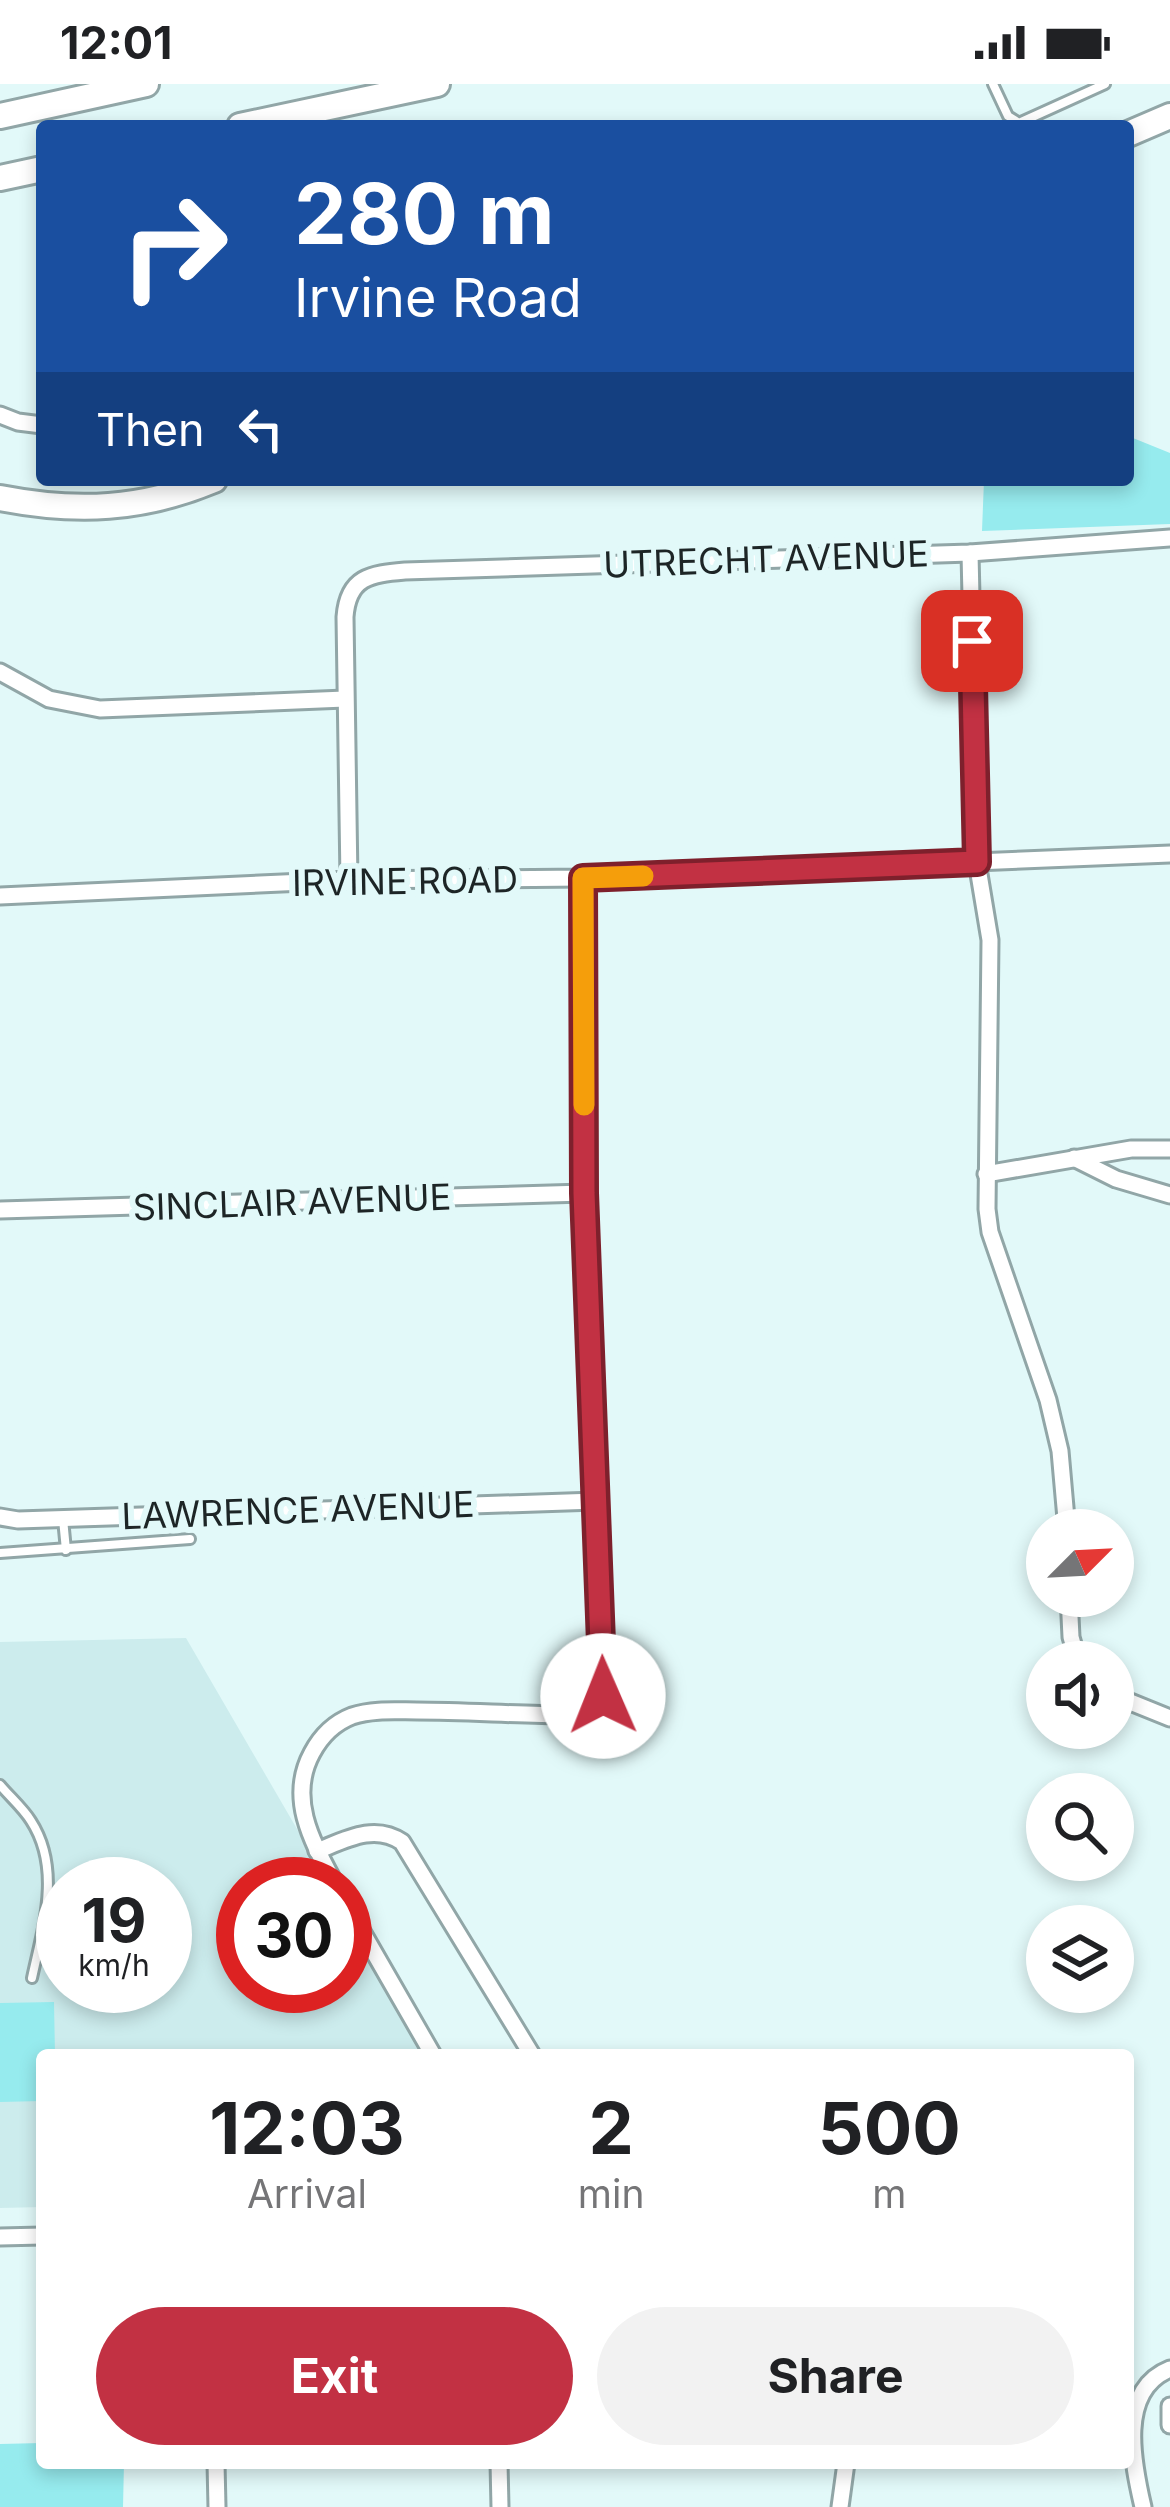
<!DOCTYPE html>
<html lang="en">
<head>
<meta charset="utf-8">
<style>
  :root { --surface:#fff; --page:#f2f2f2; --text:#202124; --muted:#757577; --accent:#c23143 }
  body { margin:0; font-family:Inter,sans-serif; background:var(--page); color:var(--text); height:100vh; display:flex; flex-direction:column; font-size:45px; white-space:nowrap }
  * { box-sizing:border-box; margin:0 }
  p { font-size:39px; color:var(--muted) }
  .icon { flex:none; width:66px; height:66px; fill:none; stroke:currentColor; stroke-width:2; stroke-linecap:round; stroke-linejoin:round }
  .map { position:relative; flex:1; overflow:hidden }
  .sheet { position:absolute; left:36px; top:1965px; width:1098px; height:420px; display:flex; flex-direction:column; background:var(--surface); border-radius:12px; box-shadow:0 6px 18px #0003 }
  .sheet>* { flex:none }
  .banner { position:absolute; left:36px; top:36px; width:1098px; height:366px; border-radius:12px; box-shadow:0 6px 18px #0003; background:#1a4fa0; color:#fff; overflow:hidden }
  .needle { width:78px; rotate:66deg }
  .tools { position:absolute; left:1026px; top:1425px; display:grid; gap:24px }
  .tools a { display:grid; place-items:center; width:108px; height:108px; border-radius:50%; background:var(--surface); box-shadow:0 6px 18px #0003; font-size:60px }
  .speed { position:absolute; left:36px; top:1773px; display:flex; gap:24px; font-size:60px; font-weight:700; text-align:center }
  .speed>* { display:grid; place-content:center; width:156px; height:156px; border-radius:50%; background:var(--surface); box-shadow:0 6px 18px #0003; line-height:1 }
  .speed small { font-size:30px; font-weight:400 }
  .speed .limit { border:18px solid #d22; background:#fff; color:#111 }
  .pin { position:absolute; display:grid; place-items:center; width:102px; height:102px; color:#fff; margin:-51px; border-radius:24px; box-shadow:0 6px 18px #0006 }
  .me { position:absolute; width:132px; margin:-66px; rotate:359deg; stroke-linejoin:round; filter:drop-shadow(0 0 9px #0008) }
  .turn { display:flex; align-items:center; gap:42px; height:252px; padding:0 60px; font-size:54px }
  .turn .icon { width:156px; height:156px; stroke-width:2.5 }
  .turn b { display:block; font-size:84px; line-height:102px }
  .then { display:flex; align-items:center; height:114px; padding:0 60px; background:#0003; gap:24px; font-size:45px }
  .eta { display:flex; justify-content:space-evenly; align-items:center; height:204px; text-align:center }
  .eta b { font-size:72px; font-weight:700; line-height:84px }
  .action { display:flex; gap:24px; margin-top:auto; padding:24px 60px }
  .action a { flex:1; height:138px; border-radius:72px; background:var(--accent); color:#fff; font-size:48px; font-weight:700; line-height:138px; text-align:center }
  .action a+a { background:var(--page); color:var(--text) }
  .status { display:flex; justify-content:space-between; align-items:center; height:84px; padding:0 60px; background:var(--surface); direction:ltr }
  .status svg { height:33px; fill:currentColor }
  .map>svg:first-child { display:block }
</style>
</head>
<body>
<div class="status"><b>12:01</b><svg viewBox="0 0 49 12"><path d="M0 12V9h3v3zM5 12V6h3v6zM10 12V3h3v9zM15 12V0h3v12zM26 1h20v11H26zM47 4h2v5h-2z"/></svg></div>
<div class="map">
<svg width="1170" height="2423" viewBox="0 0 1170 2423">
  <rect width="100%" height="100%" fill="#e2f9f9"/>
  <path fill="#cceced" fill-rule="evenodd" d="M186 1554 329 1800H243V1902H345V1828L428 1971H42V2123L0 2124V1558ZM63 1800H165V1902H63Z"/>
  <g fill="#96ebee">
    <path d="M1128 352 1170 369V440L982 447 984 396H1128Z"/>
    <path d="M54 1918 55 1971H42V2017L0 2018V1919Z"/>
    <path d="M42 2359V2379H124L123 2423H0V2360Z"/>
  </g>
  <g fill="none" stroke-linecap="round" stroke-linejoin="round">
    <defs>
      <g id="service">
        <path d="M993 0 1008 32 1019 39 1105 0"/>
        <path d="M63 1435 66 1466"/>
        <path d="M0 1469 190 1455"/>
        <path d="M0 1701C10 1713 23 1724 31 1737 62 1785 43 1843 32 1894"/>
      </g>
      <g id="minor">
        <path d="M0 331 18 338 42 341"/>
        <path d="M970 469 977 778 990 856 987 1125 990 1148 1048 1316 1060 1367 1067 1446"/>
        <path d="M0 588 49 615 100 625 345 615"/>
        <path d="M349 796 345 533C348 493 370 490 405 487L970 469 1170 454"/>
        <path d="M0 812 349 796 583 794 1170 770"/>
        <path d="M1074 1074 1116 1095 1170 1111"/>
        <path d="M986 1090 1131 1065H1170"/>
        <path d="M0 1126 584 1109"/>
        <path d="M0 1433 18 1436 596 1417"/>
        <path d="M1069 1512 1071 1553 1078 1578"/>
        <path d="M1113 1611 1170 1634"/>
        <path d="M317 1767C345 1756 374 1739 402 1758L532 1971"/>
        <path d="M335 1800C313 1759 287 1715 312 1669 321 1652 334 1639 352 1632 373 1625 396 1627 417 1627 467 1627 517 1631 567 1631L590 1624 603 1612 584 1109 583 794"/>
        <path d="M345 1818 433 1971"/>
        <path d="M0 2153 42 2152"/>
        <path d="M1170 2322V2341"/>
        <path d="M216 2379 217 2423"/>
        <path d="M499 2379 500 2423"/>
        <path d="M840 2423 846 2379"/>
        <path d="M1143 2423C1133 2380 1117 2306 1170 2285"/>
      </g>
      <g id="primary">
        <path d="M1128 50 1170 32"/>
        <path d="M0 414C77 429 142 426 214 396"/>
      </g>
      <g id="trunk">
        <path d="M0 32 146 0"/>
        <path d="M240 42 437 0"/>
        <path d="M0 94 42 85"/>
      </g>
    </defs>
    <use href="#service" stroke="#91a6a7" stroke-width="14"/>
    <use href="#minor" stroke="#91a6a7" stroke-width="21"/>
    <use href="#primary" stroke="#91a6a7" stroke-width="30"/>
    <use href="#trunk" stroke="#91a6a7" stroke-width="30"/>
    <use href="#service" stroke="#fff" stroke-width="8"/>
    <use href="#minor" stroke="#fff" stroke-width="15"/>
    <use href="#primary" stroke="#fff" stroke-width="24"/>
    <use href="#trunk" stroke="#fff" stroke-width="24"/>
  </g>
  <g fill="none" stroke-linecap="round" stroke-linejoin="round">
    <defs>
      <path id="route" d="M603 1612 584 1109 583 794 977 778 972 557"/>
    </defs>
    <use href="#route" stroke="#7e202c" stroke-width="30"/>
    <use href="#route" stroke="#c23143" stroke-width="21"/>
    <path stroke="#f59e0b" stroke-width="21" d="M584 1021 583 794 643 792"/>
  </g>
  <g text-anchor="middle" stroke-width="12" stroke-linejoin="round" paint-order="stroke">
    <g font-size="36" fill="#1d2526" stroke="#e2f9f9">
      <text transform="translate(766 475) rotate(-2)" y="13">UTRECHT AVENUE</text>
      <text transform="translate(405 797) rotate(-1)" y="13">IRVINE ROAD</text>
      <text transform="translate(292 1118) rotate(-2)" y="13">SINCLAIR AVENUE</text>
      <text transform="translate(298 1426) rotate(-2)" y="13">LAWRENCE AVENUE</text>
    </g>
  </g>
</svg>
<div class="tools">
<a><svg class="needle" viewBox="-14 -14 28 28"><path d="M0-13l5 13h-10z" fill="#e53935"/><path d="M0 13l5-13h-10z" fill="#757577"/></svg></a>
<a><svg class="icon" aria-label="sound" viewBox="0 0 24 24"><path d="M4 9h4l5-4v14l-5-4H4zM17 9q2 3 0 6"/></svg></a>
<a><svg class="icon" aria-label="search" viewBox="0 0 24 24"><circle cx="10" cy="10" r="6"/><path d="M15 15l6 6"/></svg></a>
<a><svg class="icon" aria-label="layers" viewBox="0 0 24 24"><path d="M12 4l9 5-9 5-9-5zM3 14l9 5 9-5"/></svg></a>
</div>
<div class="speed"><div>19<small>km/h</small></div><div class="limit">30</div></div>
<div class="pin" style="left:972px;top:557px;background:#d93025"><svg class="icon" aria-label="arrive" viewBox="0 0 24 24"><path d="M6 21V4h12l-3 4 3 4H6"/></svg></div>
<svg class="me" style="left:603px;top:1612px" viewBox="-20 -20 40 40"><circle r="19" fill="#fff"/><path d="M0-13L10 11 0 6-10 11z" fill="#c23143"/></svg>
<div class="banner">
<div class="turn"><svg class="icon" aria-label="right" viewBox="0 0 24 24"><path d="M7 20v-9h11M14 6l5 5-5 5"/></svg><div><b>280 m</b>Irvine Road</div></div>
<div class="then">Then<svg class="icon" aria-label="left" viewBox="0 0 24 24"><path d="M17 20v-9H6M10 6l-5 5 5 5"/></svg></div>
</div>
<section class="sheet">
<div class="eta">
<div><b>12:03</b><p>Arrival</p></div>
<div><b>2</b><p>min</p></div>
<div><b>500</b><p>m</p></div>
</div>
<div class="action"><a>Exit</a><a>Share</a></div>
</section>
</div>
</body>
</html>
